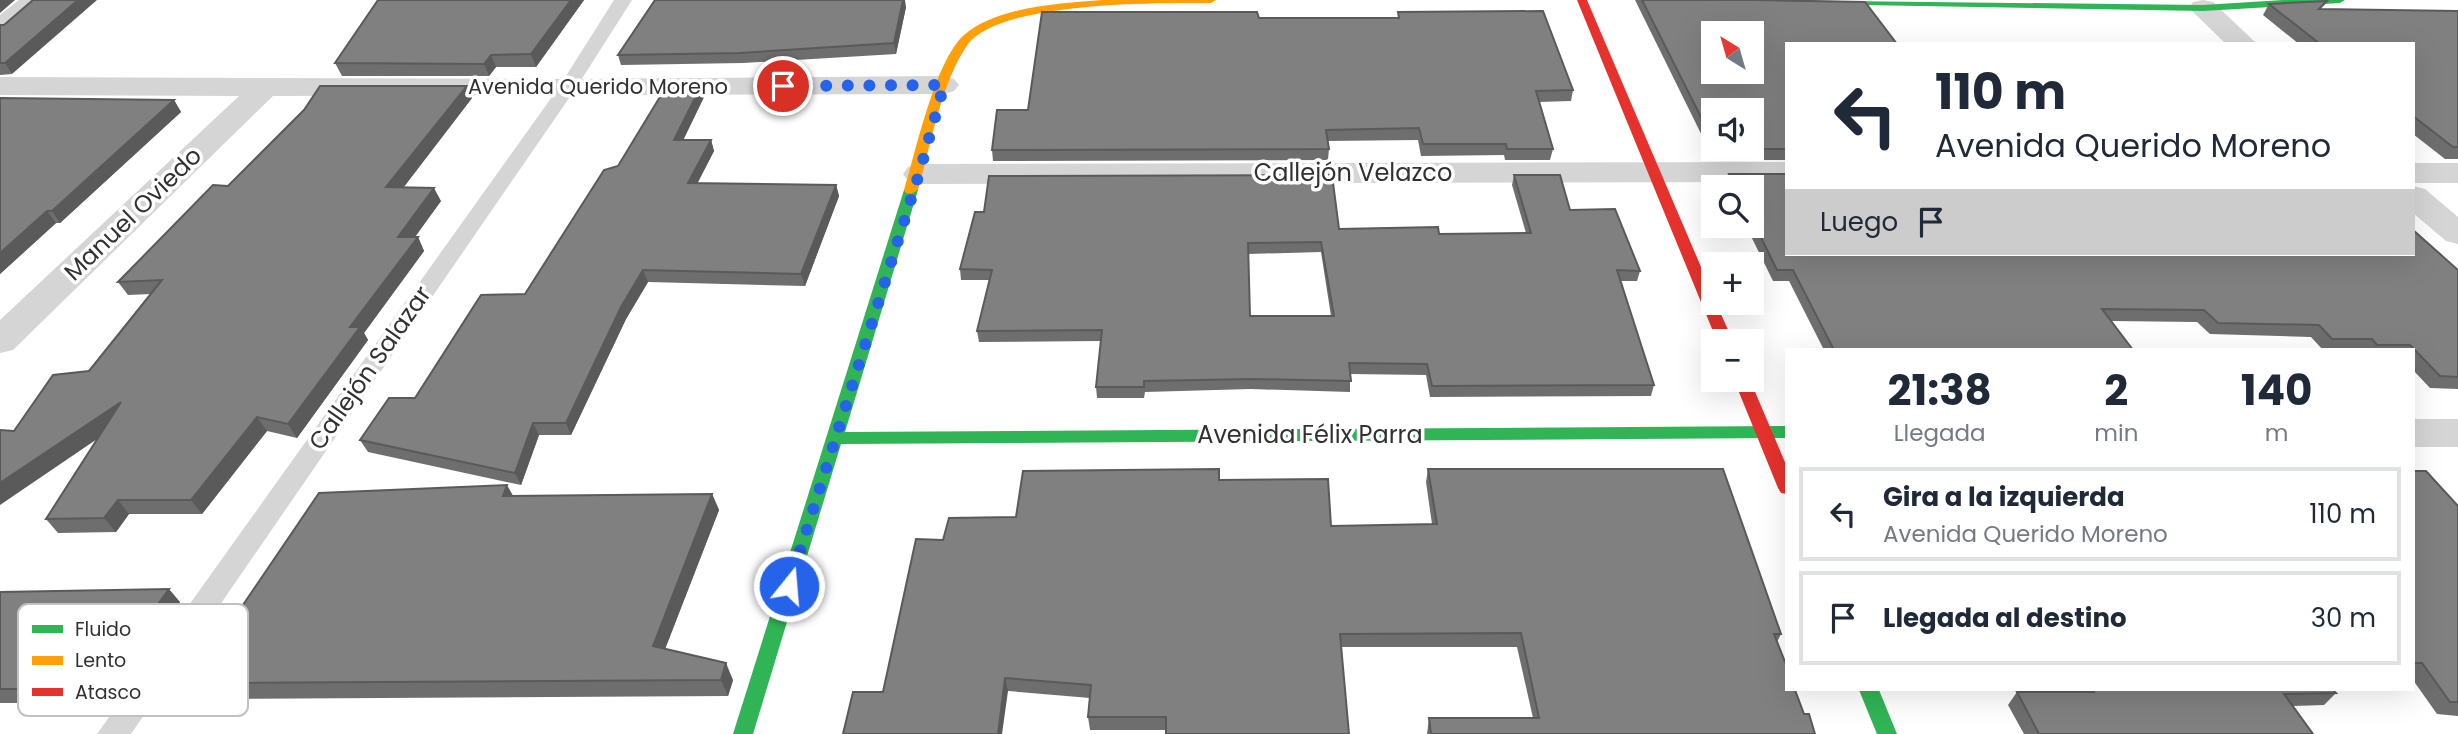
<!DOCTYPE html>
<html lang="es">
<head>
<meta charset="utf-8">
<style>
  :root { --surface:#fff; --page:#f2f2f3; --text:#1f2937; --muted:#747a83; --line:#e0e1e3 }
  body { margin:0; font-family:Poppins,sans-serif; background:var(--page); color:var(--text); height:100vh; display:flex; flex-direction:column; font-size:26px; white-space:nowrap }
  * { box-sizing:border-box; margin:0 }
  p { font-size:23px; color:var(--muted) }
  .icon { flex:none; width:38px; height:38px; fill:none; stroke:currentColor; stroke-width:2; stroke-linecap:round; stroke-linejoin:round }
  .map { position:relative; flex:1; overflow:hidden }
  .panel { position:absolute; left:1785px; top:348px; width:630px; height:343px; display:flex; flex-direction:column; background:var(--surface); border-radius:0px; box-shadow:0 7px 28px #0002 }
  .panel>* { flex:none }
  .hud { position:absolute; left:1785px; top:42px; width:630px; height:214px; border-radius:0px; box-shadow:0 7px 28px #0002; background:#fff; color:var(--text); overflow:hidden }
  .needle { width:46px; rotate:323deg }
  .controls { position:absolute; left:1701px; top:21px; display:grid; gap:14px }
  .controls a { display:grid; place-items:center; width:63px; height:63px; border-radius:0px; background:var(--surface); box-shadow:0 7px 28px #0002; font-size:35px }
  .pin { position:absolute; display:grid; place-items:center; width:60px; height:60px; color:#fff; margin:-30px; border:4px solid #fff; border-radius:50%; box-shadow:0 2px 7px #0007 }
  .me { position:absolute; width:77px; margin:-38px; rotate:17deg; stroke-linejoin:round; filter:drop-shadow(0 0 5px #0008) }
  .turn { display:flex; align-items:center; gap:24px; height:147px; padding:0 35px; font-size:32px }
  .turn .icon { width:91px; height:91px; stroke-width:2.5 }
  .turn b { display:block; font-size:49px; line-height:60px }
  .then { display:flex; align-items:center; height:66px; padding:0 35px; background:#0003; gap:14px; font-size:26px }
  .eta { display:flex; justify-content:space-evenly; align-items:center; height:119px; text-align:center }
  .eta b { font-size:42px; font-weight:700; line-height:49px }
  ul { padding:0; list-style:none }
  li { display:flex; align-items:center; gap:21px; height:94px; margin:0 14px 10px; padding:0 21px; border:4px solid var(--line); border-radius:0px }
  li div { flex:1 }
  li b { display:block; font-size:26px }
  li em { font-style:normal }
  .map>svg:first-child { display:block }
</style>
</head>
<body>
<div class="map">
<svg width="2458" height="734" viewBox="0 0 2458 734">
  <rect width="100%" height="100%" fill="#fff"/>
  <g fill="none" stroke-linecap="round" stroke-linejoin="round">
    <path fill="#d5d5d5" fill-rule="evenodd" d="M614 0H632L576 88 131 734H97L559 87Z"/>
    <g fill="#d5d5d5" fill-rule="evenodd">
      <path d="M19 0H49L10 34 0 36V15Z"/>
      <path d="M2203 0 2213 2 2257 44H2226L2189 8 2193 2Z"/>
      <path d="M944 76 954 79 959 85 954 91 944 94 273 96 13 350 0 353V320L239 96 0 95V77L567 79Z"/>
      <path d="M1787 162V182L919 184 908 181 903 174 908 167 919 164Z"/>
      <rect x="2413" y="163" width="45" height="20"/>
      <path d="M2413 186 2425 189 2458 217V244L2446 241 2413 213Z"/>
      <rect x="2413" y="419" width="45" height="28"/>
    </g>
    <g fill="#30b455" fill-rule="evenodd">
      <path d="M1751 0 2203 5 2283 0H2345L2340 3 2203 11 1756 3Z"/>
      <path d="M911 186 918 190 845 432 1787 426V438L841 444 753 734H733L904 190Z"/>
      <path d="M1859 690H1879L1897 734H1877Z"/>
    </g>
    <path fill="#ff9f0a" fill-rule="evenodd" d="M1102 0H1216L1211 3C1159 3 1001 1 968 44 941 82 931 145 918 190L911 194 906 193 904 190C916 151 935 61 964 35 996 7 1061 3 1102 0Z"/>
    <g fill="#e5322d" fill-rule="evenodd">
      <path d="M1577 0H1587L1713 295V303H1716L1733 341H1717Z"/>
      <path d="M1734 380H1750L1787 467V494L1781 493 1778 488Z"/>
    </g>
  </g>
  <g fill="#6e6e6e" fill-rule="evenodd">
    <path d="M378 0H584L536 67H496L489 76H342L335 63Z"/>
    <path d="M1635 0H1756L1787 44V160H1714ZM1713 110 1752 149H1713Z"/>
    <path d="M2269 4 2322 9 2458 11V159H2445L2413 134V44H2299L2263 15Z"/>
    <path d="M906 7 896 54 743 63 621 65 618 55Z"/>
    <path d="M1398 12 1573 90 1571 101 1539 102 1553 149 1550 160H1505L1504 155 1421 156 1418 140 1327 141 1329 149 1328 160 993 161 992 150 1028 110 1259 18H1398Z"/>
    <path d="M0 25 12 74 0 75Z"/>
    <path d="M704 97 683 140H711L714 151 697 183 836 185 839 196 805 286 648 282 626 319 571 435H539L521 485 368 452 360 440 415 398 525 294 618 166Z"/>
    <path d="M0 98 174 100 181 112 60 223H56L0 274Z"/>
    <path d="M472 98 403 188 441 201 414 237H418L424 251 364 333 368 340 297 438 267 431 202 514H129L116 532 58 533 46 519 97 439 14 431 89 371 151 294 128 295 118 282 228 186Z"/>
    <path d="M1729 174 2458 270V389L2430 388 2413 370V350H2323L2311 337 2210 334 2197 322 2111 321 2133 350H1824L1789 281H1773L1746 226H1752V187H1727L1726 185Z"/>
    <path d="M1514 175 1570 210 1640 271 1637 281H1621L1654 385 1651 396 1430 397 1426 375 1350 374V392L1251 389 1145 392 1144 398H1097L1096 387 1101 341 979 342 977 331 989 280H961L960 269 1339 229 1439 234 1526 233 1512 185ZM1321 252 1331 316H1250L1248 254Z"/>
    <path d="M1428 469 1781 634 1777 642 1804 714 1815 734H1427L1429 718H1533L1517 647H1341L1166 730H1090L1088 717 1090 698 1008 691 883 692 943 540 1016 517 1219 480 1331 526 1432 524 1426 482Z"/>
    <path d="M2413 471 2458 506V716L2437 714 2413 680Z"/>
    <path d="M712 494 719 510 665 649 733 680 728 696 204 699 190 683 513 496Z"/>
    <path d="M0 592 180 602 109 703H0Z"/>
    <path d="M2083 690H2333L2336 693 2324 705 2293 706 2313 734H2024L2008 705 2017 692H2081Z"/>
  </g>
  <g fill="#5a5a5a">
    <path d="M0 0H15L0 13Z"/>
    <path d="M78 0H97L12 74 5 63Z"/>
    <path d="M571 0H584L536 67 531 54Z"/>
    <path d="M903 0H905L906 7 896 54 894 43Z"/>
    <path d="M491 55 496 67 489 76 484 64Z"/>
    <path d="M467 86 472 98 393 201 386 187Z"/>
    <path d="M701 86 704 97 678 151 674 140Z"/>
    <path d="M174 100 181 112 60 223 52 211Z"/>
    <path d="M711 140 714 151 692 194 688 183Z"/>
    <path d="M836 185 839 196 805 286 801 274Z"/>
    <path d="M434 188 441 201 405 251 398 237Z"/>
    <path d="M47 211 56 223 0 274V253Z"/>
    <path d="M418 237 424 251 364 333 368 340 297 438 288 424 350 327Z"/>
    <path d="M643 270 648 282 626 319 571 435 566 423 621 307Z"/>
    <path d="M121 402 131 416 0 505V483Z"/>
    <path d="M257 417 267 431 202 514 191 500Z"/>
    <path d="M533 423 539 435 521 485 515 473Z"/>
    <path d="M507 485 516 501 503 496Z"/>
    <path d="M712 494 719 510 660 662 653 646Z"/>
    <path d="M118 500 129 514 116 532 104 518Z"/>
    <path d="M169 589 180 602 109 703 96 689Z"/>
    <path d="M726 663 733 680 728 696 721 680Z"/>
    <path d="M1005 678 1008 691 1002 734H998Z"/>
  </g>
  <g fill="#808080" stroke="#5a5a5a" stroke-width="2" fill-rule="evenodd">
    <path d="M33 0H78L5 63H0V25H4Z"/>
    <path d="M378 0H571L531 54 491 55 484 64 335 63Z"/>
    <path d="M655 0H903L894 43 740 53 618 55Z"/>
    <path d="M1642 0H1756L1865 2 1897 44H1787V149H1729H1752V110H1713V141ZM1713 33H1752V72H1713Z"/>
    <path d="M2327 1 2319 9 2458 11V147H2453L2413 116V44H2320L2269 4Z"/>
    <path d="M1543 11 1573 90 1536 91 1553 149H1507L1506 144H1423L1419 128 1326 130 1329 149 992 150 997 110H1028L1042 12H1257L1259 18H1399L1398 12Z"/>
    <path d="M320 86H467L386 187 434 188 398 237H418L350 327H360L288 424 257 417 191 500H118L104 518 46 519 121 402 0 483V430L14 431 53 375 89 371 162 280 118 282 213 185 228 186 304 110Z"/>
    <path d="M701 86 674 140H711L688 183 836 185 801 274 643 270 621 307 566 423H533L515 473 360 440 389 398H415L481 295 525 294 604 170 618 166 666 87Z"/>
    <path d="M0 98 174 100 52 211H47L0 253Z"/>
    <path d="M1729 174H1787V254H2413V230L2458 270V377L2440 376 2410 345H2377L2372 339H2332L2319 325 2218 323 2204 310 2102 309 2133 350H1834L1793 270H1777L1752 219V187H1736Z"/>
    <path d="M1332 175 1339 229 1438 227 1439 234 1531 233 1514 175H1560L1570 210 1615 209 1640 271 1617 270 1654 385 1432 386 1427 364 1349 363 1351 381 1252 379 1144 381V387H1096L1102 330 977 331 992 270 960 269 975 212H984L989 176ZM1321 242 1334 316H1250L1248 243Z"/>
    <path d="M1219 469V480L1328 479 1331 526 1437 524 1428 469H1723L1781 634H1774L1787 667V690H1795L1804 714H1809L1815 734H1431L1429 718H1539L1521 633 1340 634 1349 734H1166V717H1088L1091 685 1005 678 998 734H843L853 692H883L916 539 943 540 949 518 1016 517 1023 471Z"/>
    <path d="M2413 471H2426L2458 506V702H2450L2422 663H2413Z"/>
    <path d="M507 485 503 496 712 494 653 646 726 663 721 680 190 683 319 493Z"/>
    <path d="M169 589 96 689H0V592Z"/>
    <path d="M2093 690H2333L2336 693 2284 694 2313 734H2039L2017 692H2094Z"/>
  </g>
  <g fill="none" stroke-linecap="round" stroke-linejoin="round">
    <path stroke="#2563eb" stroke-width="12" stroke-dasharray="0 21.6" d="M783 86 944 85 919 174 789 586"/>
  </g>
  <g text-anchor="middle" stroke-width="7" stroke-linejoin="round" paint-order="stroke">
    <g font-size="21" fill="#313131" stroke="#fff">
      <text x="598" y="94">Avenida Querido Moreno</text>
    </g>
    <g font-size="24" fill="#313131" stroke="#fff">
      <text x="1353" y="181">Callejón Velazco</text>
      <text transform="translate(133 214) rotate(-44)" y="8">Manuel Oviedo</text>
      <text transform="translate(370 368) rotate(-55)" y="8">Callejón Salazar</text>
      <text x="1310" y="443">Avenida Félix Parra</text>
    </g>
  </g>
  <rect x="18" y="604" width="230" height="112" rx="10" fill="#fff" stroke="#c1c1c1" stroke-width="2"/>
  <rect x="32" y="625" width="31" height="8" fill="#30b455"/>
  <rect x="32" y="656" width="31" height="9" fill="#ff9f0a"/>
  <rect x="32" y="688" width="31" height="8" fill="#e5322d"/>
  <g font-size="19" fill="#313131">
    <text x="75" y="636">Fluido</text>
    <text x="75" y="667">Lento</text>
    <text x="75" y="699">Atasco</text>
  </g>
</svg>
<div class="controls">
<a><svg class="needle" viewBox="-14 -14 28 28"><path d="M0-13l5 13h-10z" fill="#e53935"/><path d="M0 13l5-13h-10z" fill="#747a83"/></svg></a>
<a><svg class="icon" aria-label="sound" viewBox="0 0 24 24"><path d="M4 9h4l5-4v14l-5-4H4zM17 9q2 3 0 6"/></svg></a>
<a><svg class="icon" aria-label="search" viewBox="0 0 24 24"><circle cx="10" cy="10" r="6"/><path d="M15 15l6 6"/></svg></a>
<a>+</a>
<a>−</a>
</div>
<div class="pin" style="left:783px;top:86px;background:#d93025"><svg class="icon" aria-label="arrive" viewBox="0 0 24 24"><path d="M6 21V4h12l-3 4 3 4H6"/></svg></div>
<svg class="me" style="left:789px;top:586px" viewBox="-20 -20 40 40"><circle r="17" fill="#2563eb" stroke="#fff" stroke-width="3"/><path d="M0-11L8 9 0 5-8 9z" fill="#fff"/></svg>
<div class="hud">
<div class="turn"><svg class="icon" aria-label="left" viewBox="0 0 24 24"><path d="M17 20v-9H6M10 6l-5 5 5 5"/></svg><div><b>110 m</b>Avenida Querido Moreno</div></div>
<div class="then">Luego<svg class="icon" aria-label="arrive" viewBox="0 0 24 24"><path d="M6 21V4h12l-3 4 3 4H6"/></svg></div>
</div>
<section class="panel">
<div class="eta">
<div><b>21:38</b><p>Llegada</p></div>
<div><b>2</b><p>min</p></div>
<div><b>140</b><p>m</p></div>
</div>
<ul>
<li><svg class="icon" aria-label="left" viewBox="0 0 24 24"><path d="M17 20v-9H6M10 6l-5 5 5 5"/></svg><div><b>Gira a la izquierda</b><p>Avenida Querido Moreno</p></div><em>110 m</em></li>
<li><svg class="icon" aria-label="arrive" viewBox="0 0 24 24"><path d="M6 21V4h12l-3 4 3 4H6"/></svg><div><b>Llegada al destino</b></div><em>30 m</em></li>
</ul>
</section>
</div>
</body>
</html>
